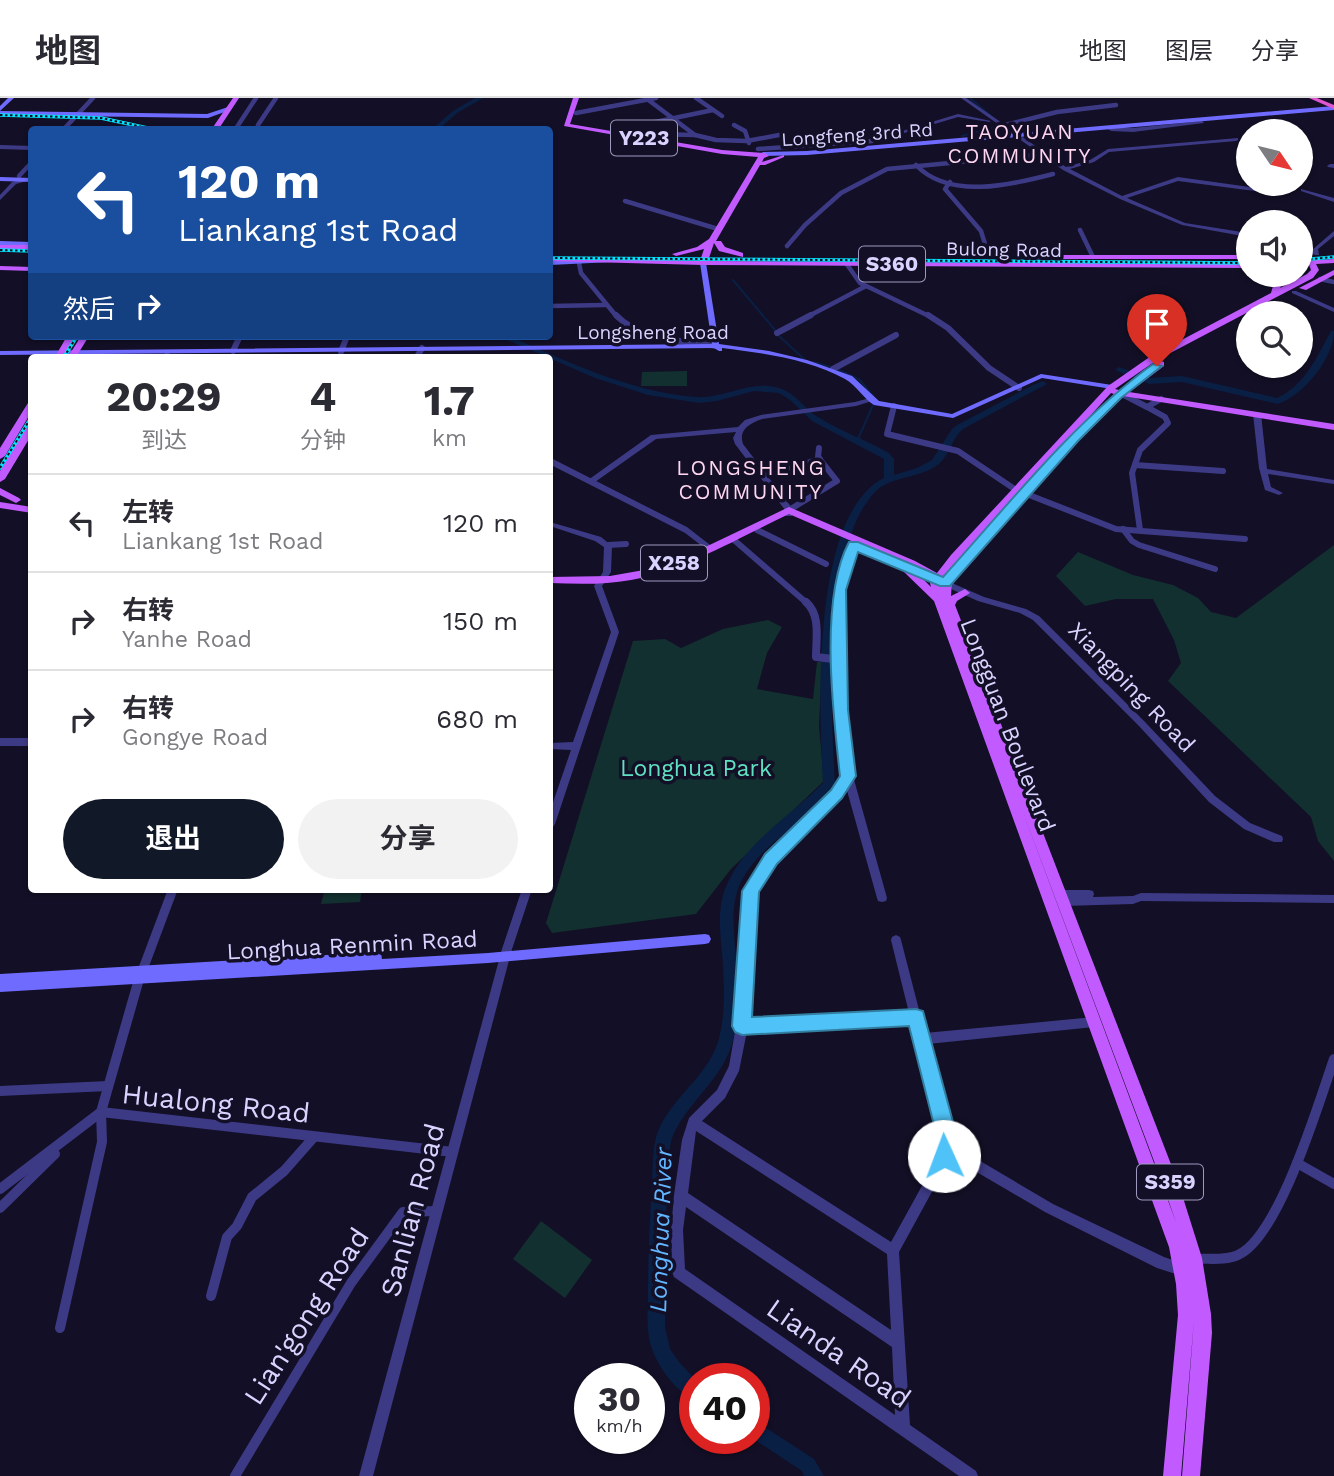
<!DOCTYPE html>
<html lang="zh">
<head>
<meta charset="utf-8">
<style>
  :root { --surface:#fff; --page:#f2f2f3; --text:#2b2b33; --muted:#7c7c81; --line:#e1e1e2; --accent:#111827 }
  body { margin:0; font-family:"Work Sans","Noto Sans SC",sans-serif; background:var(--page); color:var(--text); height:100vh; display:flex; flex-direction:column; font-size:26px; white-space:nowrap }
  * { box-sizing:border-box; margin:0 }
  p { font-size:23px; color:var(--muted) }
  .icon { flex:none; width:38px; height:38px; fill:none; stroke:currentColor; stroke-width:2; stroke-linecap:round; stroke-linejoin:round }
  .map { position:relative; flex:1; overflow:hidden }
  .panel { position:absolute; left:28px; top:256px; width:525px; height:539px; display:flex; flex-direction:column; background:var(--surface); border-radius:7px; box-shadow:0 2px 5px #0004 }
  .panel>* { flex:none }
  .guide { position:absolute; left:28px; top:28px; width:525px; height:214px; border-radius:7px; box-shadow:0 2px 5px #0004; background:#1a4fa0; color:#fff; overflow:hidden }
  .needle { width:46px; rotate:125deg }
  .fabs { position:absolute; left:1236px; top:21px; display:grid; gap:14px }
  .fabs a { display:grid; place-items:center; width:77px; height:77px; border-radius:50%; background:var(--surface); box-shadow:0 2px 5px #0004; font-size:35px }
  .speed { position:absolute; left:574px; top:1265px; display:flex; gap:14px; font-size:35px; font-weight:700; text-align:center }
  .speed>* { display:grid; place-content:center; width:91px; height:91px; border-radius:50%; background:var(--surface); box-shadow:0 2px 5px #0004; line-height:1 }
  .speed small { font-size:18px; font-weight:400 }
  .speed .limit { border:10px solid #d22; background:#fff; color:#111 }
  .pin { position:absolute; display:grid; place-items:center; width:60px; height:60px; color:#fff; margin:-72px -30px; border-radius:50% 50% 50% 0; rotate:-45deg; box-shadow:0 0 7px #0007 }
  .pin .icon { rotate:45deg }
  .me { position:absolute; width:77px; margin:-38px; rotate:358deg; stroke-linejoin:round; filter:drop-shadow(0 0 5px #0008) }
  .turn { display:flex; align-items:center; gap:24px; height:147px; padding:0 35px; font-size:32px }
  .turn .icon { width:91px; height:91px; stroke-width:2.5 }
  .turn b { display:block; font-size:49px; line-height:60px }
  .then { display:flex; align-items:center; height:66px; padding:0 35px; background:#0003; gap:14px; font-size:26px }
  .eta { display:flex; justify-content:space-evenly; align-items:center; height:119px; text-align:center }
  .eta b { font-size:42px; font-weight:700; line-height:49px }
  .primary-button { display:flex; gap:14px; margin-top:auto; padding:14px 35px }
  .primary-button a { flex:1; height:80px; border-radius:42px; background:var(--accent); color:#fff; font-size:28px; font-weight:700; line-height:80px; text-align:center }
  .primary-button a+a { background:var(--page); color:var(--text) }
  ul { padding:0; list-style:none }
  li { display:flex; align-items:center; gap:21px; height:98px; padding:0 35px; border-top:2px solid var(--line) }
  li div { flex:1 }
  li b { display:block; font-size:26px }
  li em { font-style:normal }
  header { display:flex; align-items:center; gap:42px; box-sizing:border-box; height:98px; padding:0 35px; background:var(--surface); border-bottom:2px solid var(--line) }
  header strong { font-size:33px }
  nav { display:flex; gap:38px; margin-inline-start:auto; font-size:24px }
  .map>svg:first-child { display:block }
</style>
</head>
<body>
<header>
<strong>地图</strong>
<nav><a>地图</a><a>图层</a><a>分享</a></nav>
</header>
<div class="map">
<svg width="1334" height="1378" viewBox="0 0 1334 1378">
  <rect width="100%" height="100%" fill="#130f26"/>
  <g fill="#12302f">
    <path d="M687 273V288H641L642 274Z"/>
    <path d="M1334 447V763L1318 743 1311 719 1168 583 1181 565 1174 542 1153 501H1116L1085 508 1056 478 1078 454 1133 477 1173 487 1198 500 1211 514 1236 520Z"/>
    <path d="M768 522 782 529 767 555 757 591 813 601 817 564H822L819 628 824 683 731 771 696 816 552 835 546 825 633 543 665 541 681 550 723 531Z"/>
    <path d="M325 791H362L360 804 321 806Z"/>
    <path d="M541 1123 592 1162 565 1200 513 1161Z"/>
  </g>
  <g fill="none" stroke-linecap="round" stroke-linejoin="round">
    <g stroke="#0a1f44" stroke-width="2">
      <path d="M962 38 994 29 998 24 970 0"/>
      <path d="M733 182 775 232"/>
      <path d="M778 237 804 261"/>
      <path d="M813 264 831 269"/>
      <path d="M837 271 860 282 873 298"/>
      <path d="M858 341 873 307"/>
    </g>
    <g fill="#0a1f44" fill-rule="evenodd">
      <path d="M475 0H483L457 15 438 32H431L453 13Z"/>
      <path d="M1331 233H1334C1334 260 1304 297 1278 306L1182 284 1149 286 1115 272 1119 269 1150 280 1182 278 1277 300C1305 287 1317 259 1331 233Z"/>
      <path d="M498 238H509C569 264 630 294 696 299 723 301 748 283 775 289 795 293 802 309 818 319 840 333 866 342 889 355L894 361V377L917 370 932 362 952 331 957 327 1033 287 1043 283 1047 286 963 331C952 340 950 356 939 366 920 381 892 377 875 394 822 450 831 612 835 686 811 724 760 743 740 786 730 809 734 834 736 859 738 888 741 922 731 949 719 986 677 1013 670 1048L665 1137V1229L670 1251 679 1264 695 1281V1302C674 1293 656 1266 650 1245 646 1228 648 1209 648 1192 648 1157 650 1121 652 1086 653 1069 652 1049 658 1033 673 997 712 976 720 936 725 914 724 890 723 867 721 839 715 811 728 784 748 742 792 717 823 685 819 614 810 416 884 380V361L812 323 790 302 779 295 754 293 717 303 699 305 648 297 595 280Z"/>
      <path d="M754 1322 814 1361 824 1378H804L802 1373 752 1340H754Z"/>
    </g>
    <g stroke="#3d3a85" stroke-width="4.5">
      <path d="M696 0 722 18"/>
      <path d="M647 1 695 37"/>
      <path d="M576 15 656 0"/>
      <path d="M258 27 276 0"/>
      <path d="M734 27 745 33 749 45"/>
      <path d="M637 28 650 36 695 37 716 42 747 43 779 37"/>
      <path d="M1001 28 1057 14 1116 7"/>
      <path d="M63 32 93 0"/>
      <path d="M235 32 256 0"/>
      <path d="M620 34 631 29 713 12"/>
      <path d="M758 51 872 43"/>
      <path d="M916 67C949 102 1011 87 1053 76"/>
      <path d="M19 78 32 64"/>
      <path d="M950 84 945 91 981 133 989 159"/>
      <path d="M625 103 718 131"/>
      <path d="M1080 132 1093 159"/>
      <path d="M787 148 805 127 841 95 887 71 1044 56"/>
      <path d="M579 165 581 175 617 219"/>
      <path d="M846 165 860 185 931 219"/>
      <path d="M1320 181 1334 184"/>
      <path d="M550 208 606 207"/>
      <path d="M807 219 866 188"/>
    </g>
    <g stroke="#3d3a85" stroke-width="6">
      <path d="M616 217C639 242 684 243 716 248"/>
      <path d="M928 217 948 230 989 270 1019 290"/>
      <path d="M777 235 811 217"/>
      <path d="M233 253 240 238"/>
      <path d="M341 254 347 238"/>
      <path d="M417 259 422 250"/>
      <path d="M833 271 896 237"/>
      <path d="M1120 295 1147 309 1161 301"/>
      <path d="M894 308 887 336 958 353 1016 392"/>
      <path d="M550 363 686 432 708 449"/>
      <path d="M1135 367 1223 373"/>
      <path d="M763 378 820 361"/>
      <path d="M1024 395 1116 431 1245 441"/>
      <path d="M789 412 837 383 818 359 819 350"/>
      <path d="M1123 431 1132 443 1139 447 1215 471"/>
      <path d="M757 432 826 466"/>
      <path d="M1140 432 1132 375 1140 352 1168 325 1165 319 1147 309"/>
      <path d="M734 442 808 506"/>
      <path d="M608 447 626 446"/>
    </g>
    <path stroke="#3d3a85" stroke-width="8" d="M806 504C821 517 816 541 816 559L842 562"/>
    <g stroke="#3d3a85" stroke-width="10">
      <path d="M0 993 108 988"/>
      <path d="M1297 1065 1334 1086"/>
      <path d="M0 1091 101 1014 453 1054"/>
      <path d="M0 1110 55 1056"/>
      <path d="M1195 1161C1208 1160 1225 1163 1238 1157 1279 1139 1319 1004 1334 961"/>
      <path d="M211 1198 227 1139 237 1128 252 1099 284 1073 314 1039"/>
      <path d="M60 1230 102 1044 101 1014 139 881"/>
      <path d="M235 1378 351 1185 403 1114 437 1113"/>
    </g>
    <g fill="#3d3a85" fill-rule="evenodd">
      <path d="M961 0H966L1066 69 1090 62 1108 51 1238 40V42L1236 43 1109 54 1094 64 1070 71 1122 98 1178 79 1264 91V93L1262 94 1178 83 1127 100 1185 125 1248 135V139L1182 127 1120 101 1063 72Z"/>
      <path d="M958 16 991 23 989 24 958 19 874 44 869 43Z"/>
      <path d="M1202 23 1204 25 1133 34 1111 33 1108 31 1111 29 1133 30Z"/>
      <path d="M0 47 32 48V52L0 51Z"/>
      <path d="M1330 66H1334V70L1328 69 1327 68Z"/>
      <path d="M25 80 27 81V83L16 86 0 102V97L12 84Z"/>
      <path d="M1301 91 1334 100V104L1301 93Z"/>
      <path d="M1334 133V138L1318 151 1319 157H1315L1300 150V146L1312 152Z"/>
      <path d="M1292 193H1296L1334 210V214L1292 195Z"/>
      <path d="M167 254 170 256 169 259H163L165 255Z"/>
      <path d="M870 300 872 301V303L856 308 762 321C751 325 738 331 743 346L792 410V418H786L785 412 735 346 733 340 736 334 656 341 595 384H589L588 382 651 337 738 329 745 322 761 317 855 304Z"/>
      <path d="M1257 314 1261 316 1267 371 1334 382V386L1268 376 1271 389 1283 395 1279 397 1265 392 1259 370 1253 316Z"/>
      <path d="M550 424 601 439 612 448 611 474 602 488 619 534 555 726 553 729 550 730V713L571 652 550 651V645L573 644 611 534 594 488 603 474 604 449 595 443 550 428Z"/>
      <path d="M853 444 857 447 843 492 846 612 853 678 887 800 886 803 882 804 878 803 877 800 846 689 840 699 775 764 755 794 748 923 909 915 891 842 892 839 896 837 900 839 901 842 925 935 1094 919 1098 920 1100 924 1098 928 1094 929 928 946 953 1047 1053 1106 1164 1159 1187 1167 1188 1172 1187 1177 1182 1178 1157 1170 1045 1114 951 1059 899 1154 910 1327 976 1373 978 1378H959L674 1179 672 1174 671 1132 674 1097 682 1042 689 1020 717 992 729 968 736 928 745 793 767 758 834 693 843 678 836 612 835 492 849 447ZM911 925 941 1045 939 1057 891 1144 702 1023 725 1000 739 973 747 933ZM696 1033 887 1156 891 1232 688 1095ZM686 1109 892 1249 895 1317 685 1171 683 1132Z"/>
      <path d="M945 482 984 499 1026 511 1039 518 1145 624 1215 698 1250 725 1282 738 1283 741 1282 744H1274L1244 731 1209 704 1139 628 1033 522 1020 515 978 503 942 487V483Z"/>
      <rect x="0" y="640" width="32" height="8"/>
      <path d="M168 791H178L145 879 144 882 140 884 136 882 135 879Z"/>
      <path d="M522 791H532L512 851 373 1378H359L502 851Z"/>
      <path d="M1060 792H1089L1093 793 1094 796 1093 799 1133 798 1141 795 1334 797V805L1141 803 1133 806 1063 808 1059 807 1058 804 1061 800 1056 799 1055 796 1056 793Z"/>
    </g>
    <g fill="#6f6bff" fill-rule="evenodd">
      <path d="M8 0H14L0 13V8Z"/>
      <path d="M1334 8V12L807 57 763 58 760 56 763 54 807 53Z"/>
      <path d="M228 9 230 12 208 20 0 17V13L207 16Z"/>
      <path d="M0 79 32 80V84L0 83Z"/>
      <path d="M0 143 32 144V148L0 147Z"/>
      <path d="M610 161 613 163 612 164 550 167V163Z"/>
      <path d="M703 163 706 165 719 246 769 253 807 262 852 278 879 303 952 316 1041 276 1112 287 1116 289 1112 291 1042 280 953 320 874 307C863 300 857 288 845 281 809 261 763 255 722 250V253H719L714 250 0 257V253L712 246 700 165Z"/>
      <path d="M705 836 709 837 711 841 709 845 705 846 488 865 0 894V876L377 854 381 855 382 861 488 855Z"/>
    </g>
    <g fill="#c25bff" fill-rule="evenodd">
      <path d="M233 0H239L218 32H211Z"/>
      <path d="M573 0H579L570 26 722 52 765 55 769 58 764 60 762 64 784 57V59L765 67H760L716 143H721L725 149 743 155V159L719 153 714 145 708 163 1248 166V170L703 167 550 163V159L700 163 704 151 676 158 672 156 697 149 709 141 758 59 722 56 564 28Z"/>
      <rect x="0" y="147" width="32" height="4"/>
      <rect x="1037" y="157" width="211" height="4"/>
      <path d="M1334 161V165L1316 166 1319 172 1313 180 1157 262 1115 291 1119 292 1161 263 1164 264V268L1129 294 1334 326V332L1123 298 1080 340H1074V336L1114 296 1111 295 974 445H981L982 447 952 482 951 498 965 491 970 495 957 503 955 507 1179 1087 1202 1160 1211 1216 1212 1235 1200 1378H1182L1194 1222 1181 1378H1163L1178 1217 1176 1186 1169 1149 934 503 903 473V469L909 468 789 416C738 440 687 471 631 482 604 487 577 486 550 485V479L610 478 644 472 697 453 789 409 915 463 937 475 951 457 1108 288 1151 258 1271 195 1273 188 1263 177H1271L1281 188 1280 190 1307 176 1311 172 1309 167H1300V163ZM912 470 932 482 930 485 931 489ZM1021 709 1163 1087 1176 1124Z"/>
      <path d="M0 168 32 169V173L0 172Z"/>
      <path d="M1334 172V177L1306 192 1299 190Z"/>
      <path d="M67 238H75L63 259H55Z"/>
      <path d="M81 238H89L76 259H68Z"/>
      <path d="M32 302V313L5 358 0 361V350L28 305Z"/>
      <path d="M32 325V336L5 381 0 384V373L27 328Z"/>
      <path d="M0 390 19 400 21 402 16 405 0 397Z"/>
      <path d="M0 404 32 409V415L0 410Z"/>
    </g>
    <path fill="#e055d1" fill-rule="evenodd" d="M1309 0H1317L1334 7V11Z"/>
    <defs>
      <g id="rail">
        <path d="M0 17 101 20 157 32"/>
        <path d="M0 152 32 153"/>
        <path d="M550 160 1248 165"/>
        <path d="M1300 162 1334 159"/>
        <path d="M64 259 77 238"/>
        <path d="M0 370 32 318"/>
      </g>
    </defs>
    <use href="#rail" stroke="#00e5ff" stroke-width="3.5"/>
    <use href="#rail" stroke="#130f26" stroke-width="2" stroke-dasharray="2.5" stroke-linecap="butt"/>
  </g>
  <path fill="#4fc3f7" stroke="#337fa1" stroke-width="2" d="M1153 266 1162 268 1121 300 1078 343 950 488H940L858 454 846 492 848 612 856 678 842 700 777 766 759 794 752 919 916 911 923 913 956 1035 952 1065 944 1068 937 1065 934 1058 936 1035 909 928 742 937 735 934 732 928 742 793 765 756 831 692 840 678C833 615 819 500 849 444H858L943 479C1010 405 1072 325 1153 266Z"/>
  <g text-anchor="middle" stroke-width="7" stroke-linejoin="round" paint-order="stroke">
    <g font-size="19" fill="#d9d4ff" stroke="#130f26">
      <text transform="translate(857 36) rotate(-4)" y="7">Longfeng 3rd Rd</text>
      <text transform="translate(1004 151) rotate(1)" y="7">Bulong Road</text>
      <text x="653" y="241">Longsheng Road</text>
    </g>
    <g font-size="21" letter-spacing="2" fill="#ffd6f0" stroke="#130f26">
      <text x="1020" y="41">TAOYUAN<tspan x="1020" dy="24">COMMUNITY</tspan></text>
      <text x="751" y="377">LONGSHENG<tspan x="751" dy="24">COMMUNITY</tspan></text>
    </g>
    <g fill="#130f26" stroke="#9e99be" stroke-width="2">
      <rect x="611" y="22.5" width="66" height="35" rx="5"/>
      <rect x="859" y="148.5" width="66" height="35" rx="5"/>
      <rect x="641" y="447.5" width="66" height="35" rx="5"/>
      <rect x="1137" y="1066.5" width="66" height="35" rx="5"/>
    </g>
    <g font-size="21" font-weight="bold" fill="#d9d4ff">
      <text x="644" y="47">Y223</text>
      <text x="892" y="173">S360</text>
      <text x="674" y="472">X258</text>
      <text x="1170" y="1091">S359</text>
    </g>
    <g font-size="23" fill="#d9d4ff" stroke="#130f26">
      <text transform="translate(1132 589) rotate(46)" y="8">Xiangping Road</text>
      <text transform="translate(1008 627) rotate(69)" y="8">Longguan Boulevard</text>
      <text transform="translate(352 847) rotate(-3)" y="8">Longhua Renmin Road</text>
    </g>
    <g font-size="23" fill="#5fe0c0" stroke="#130f26">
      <text x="696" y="678">Longhua Park</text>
    </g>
    <g font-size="24" font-style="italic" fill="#62b6ff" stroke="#130f26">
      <text transform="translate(661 1132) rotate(-88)" y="8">Longhua River</text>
    </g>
    <g font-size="28" fill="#d9d4ff" stroke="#130f26">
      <text transform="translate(216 1005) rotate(6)" y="10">Hualong Road</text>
      <text transform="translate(412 1112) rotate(-75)" y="10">Sanlian Road</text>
      <text transform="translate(306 1218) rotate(-57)" y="10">Lian'gong Road</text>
      <text transform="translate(839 1255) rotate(35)" y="10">Lianda Road</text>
    </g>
  </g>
</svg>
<div class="fabs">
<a><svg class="needle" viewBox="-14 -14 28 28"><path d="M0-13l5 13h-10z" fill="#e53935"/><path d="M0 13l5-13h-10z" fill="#7c7c81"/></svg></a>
<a><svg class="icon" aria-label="sound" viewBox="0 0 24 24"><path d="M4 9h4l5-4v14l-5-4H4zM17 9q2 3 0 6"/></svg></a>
<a><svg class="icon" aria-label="search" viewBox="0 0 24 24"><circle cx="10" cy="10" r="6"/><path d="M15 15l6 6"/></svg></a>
</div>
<div class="speed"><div>30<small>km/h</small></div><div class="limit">40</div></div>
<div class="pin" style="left:1157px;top:268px;background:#d93025"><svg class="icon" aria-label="arrive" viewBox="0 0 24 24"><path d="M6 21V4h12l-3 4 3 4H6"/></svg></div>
<svg class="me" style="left:944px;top:1058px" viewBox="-20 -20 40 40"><circle r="19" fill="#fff"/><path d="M0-13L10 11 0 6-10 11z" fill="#4fc3f7"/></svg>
<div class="guide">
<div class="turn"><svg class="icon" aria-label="left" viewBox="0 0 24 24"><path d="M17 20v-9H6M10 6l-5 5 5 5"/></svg><div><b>120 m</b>Liankang 1st Road</div></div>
<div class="then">然后<svg class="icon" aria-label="right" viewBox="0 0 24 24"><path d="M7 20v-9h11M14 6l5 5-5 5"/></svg></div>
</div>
<section class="panel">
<div class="eta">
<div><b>20:29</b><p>到达</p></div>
<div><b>4</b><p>分钟</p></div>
<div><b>1.7</b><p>km</p></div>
</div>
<ul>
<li><svg class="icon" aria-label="left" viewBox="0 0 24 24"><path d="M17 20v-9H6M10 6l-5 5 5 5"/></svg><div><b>左转</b><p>Liankang 1st Road</p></div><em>120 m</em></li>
<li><svg class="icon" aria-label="right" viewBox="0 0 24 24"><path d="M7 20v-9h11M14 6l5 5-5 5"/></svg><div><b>右转</b><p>Yanhe Road</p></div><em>150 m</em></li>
<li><svg class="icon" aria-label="right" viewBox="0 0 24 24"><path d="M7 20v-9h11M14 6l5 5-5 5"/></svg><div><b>右转</b><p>Gongye Road</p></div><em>680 m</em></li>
</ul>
<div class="primary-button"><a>退出</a><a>分享</a></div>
</section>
</div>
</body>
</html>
